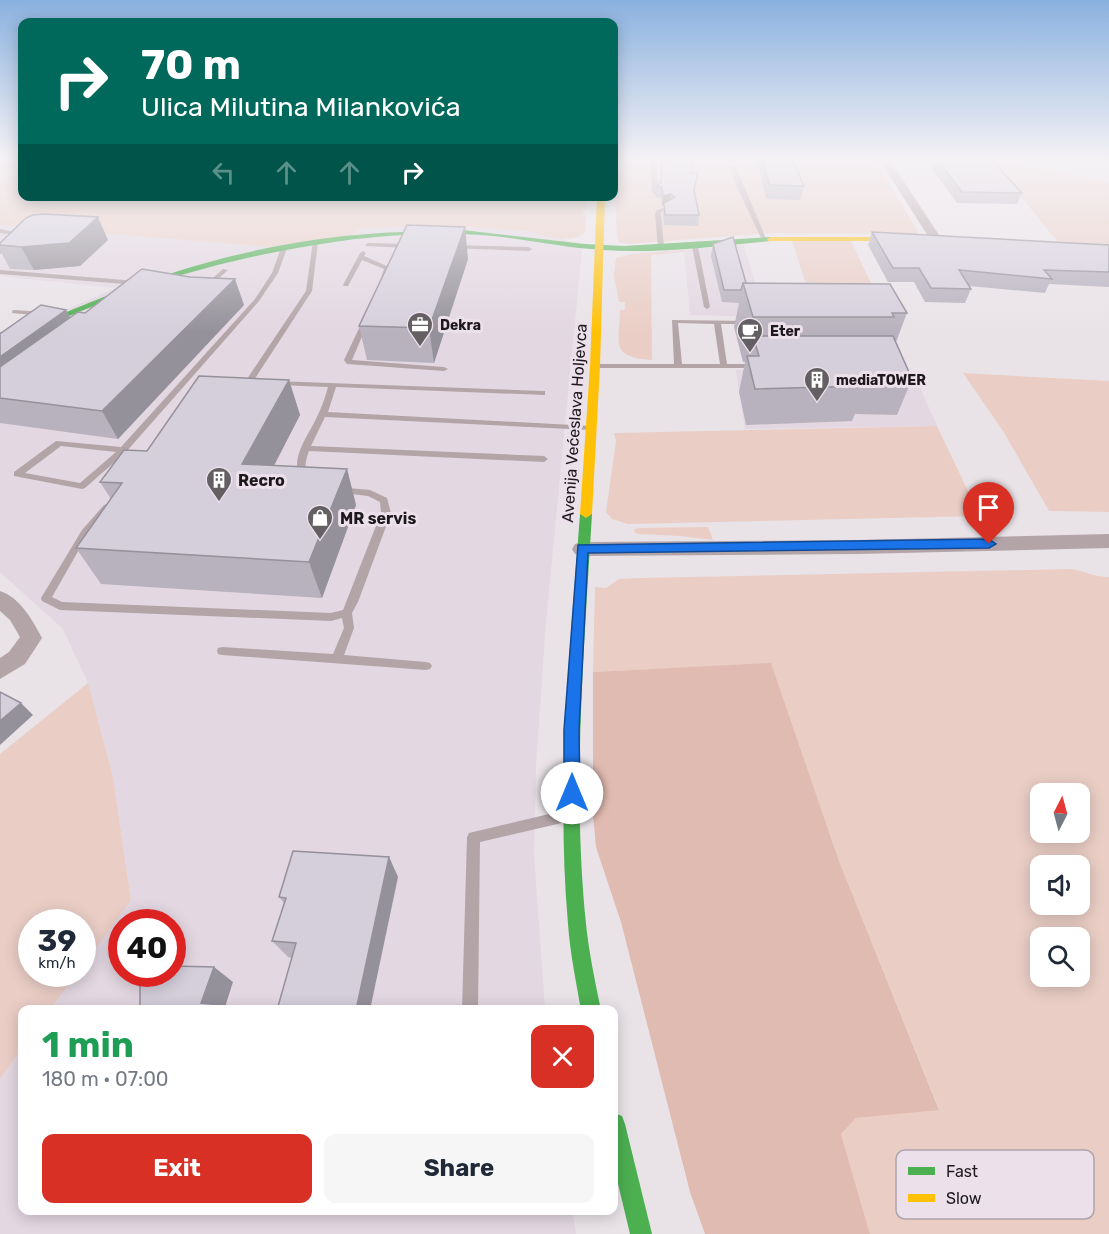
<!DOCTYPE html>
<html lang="en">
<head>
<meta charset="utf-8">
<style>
  :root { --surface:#fff; --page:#f6f6f7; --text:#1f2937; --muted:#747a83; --accent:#d93025 }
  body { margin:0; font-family:Rubik,sans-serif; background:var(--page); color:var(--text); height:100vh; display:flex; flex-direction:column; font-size:22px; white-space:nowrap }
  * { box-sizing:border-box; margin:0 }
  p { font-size:20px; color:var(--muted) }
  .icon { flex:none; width:33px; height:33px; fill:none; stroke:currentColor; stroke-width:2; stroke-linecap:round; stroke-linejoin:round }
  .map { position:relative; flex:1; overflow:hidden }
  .details { position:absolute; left:18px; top:1005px; width:600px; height:210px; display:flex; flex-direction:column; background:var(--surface); border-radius:12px; box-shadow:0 3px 15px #0003 }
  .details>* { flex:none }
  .banner { position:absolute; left:18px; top:18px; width:600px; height:183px; border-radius:12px; box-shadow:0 3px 15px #0003; background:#00695c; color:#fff; overflow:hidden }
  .needle { width:39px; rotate:6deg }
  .tools { position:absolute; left:1030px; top:783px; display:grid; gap:12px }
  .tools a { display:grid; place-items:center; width:60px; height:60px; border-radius:12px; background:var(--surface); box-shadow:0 3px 15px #0003; font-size:30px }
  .speed { position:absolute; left:18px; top:909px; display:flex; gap:12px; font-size:30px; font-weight:700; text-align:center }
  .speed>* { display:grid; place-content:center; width:78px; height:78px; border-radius:50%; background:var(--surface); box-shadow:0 3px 15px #0003; line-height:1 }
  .speed small { font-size:15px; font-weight:400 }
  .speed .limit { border:9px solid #d22; background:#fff; color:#111 }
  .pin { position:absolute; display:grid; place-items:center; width:51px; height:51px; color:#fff; margin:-62px -26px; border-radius:50% 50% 50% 0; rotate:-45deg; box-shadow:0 0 6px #0007 }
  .pin .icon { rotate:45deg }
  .me { position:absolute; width:66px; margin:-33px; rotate:0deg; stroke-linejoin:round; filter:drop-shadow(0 0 4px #0008) }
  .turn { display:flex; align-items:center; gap:21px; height:126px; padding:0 24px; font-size:27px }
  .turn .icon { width:78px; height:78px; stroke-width:2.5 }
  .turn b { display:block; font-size:42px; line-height:51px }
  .lanes { display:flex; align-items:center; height:57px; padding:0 24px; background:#0003; justify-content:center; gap:30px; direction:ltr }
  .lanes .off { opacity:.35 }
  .round { display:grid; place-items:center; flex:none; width:63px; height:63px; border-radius:12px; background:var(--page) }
  .headline { display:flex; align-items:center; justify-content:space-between; height:102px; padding:0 24px }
  h1 { font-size:36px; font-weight:700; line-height:45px; color:#1e9e55 }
  .primary-button { display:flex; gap:12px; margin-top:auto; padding:12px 24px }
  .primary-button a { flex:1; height:69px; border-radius:12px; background:var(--accent); color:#fff; font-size:24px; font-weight:700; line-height:69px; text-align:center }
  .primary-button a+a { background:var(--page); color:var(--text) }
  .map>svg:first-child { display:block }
</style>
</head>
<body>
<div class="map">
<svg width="1109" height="1234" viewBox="0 0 1109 1234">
  <rect width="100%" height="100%" fill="#e9e3e8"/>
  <g fill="#e3d7e1" fill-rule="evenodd">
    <path d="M438 224 439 227 491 228 540 233 562 238 582 249 546 622 536 765 534 855 545 1009H50L77 974H82L83 966 131 899 113 777 88 683 63 629 0 572V339L115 288 0 276V225L270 247 355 233V229ZM122 922H172V974H122Z"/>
    <path d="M744 245 765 317 690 315 684 250Z"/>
    <path d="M736 370 914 374 937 426 745 429Z"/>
    <path d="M22 1048V1210H572L576 1234H0V1079Z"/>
  </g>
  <g fill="#eacec6" fill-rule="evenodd">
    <path d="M0 159H22V196L587 197 586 210H584L583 215 586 216 585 232C571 247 542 233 524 231 465 225 414 225 355 229V234L270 247 0 225Z"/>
    <path d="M619 159H875L919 234 771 233 627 244 619 242 617 236 614 178 619 169Z"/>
    <path d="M990 159H1000L1109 183V245L1057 241Z"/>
    <path d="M792 241H851L889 321 809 293Z"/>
    <path d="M684 250 685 252 651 255 652 360C610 357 619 345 620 310H625V302H619L614 275 616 258 632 254Z"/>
    <path d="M963 373 1109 381V512L1049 511 1003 431Z"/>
    <path d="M937 426 980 516 628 524 612 519 606 512 616 441 614 433Z"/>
    <path d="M708 527 713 540 680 536 638 534 634 532 635 529 640 528Z"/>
    <path d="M1071 569C1085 571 1094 577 1109 577V1234H870L841 1134 856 1118 939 1109 839 861 771 664 593 672 595 587 606 588 619 579 638 578ZM1041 794H1080V832H1041ZM1041 866H1080V904H1041ZM1041 938H1080V976H1041Z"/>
    <path d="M88 683 113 777 131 900 83 966 82 922H32V974H77L50 1009 22 1010V1048L0 1079V754Z"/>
  </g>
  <path fill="#e0bbb1" d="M771 663 839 861 939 1110 856 1118 841 1134 870 1234H705L690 1192 621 922 596 847 593 815V672Z"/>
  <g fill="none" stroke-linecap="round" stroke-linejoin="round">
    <g fill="#b3a4a7" fill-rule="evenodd">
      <path d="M650 159H656L658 192 655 194 652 192Z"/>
      <path d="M733 165 736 167 767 241 762 240 737 187 730 167Z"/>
      <path d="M669 206 672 208 671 209 661 212V214L664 248 661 250 658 248 655 214 657 210Z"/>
      <path d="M0 229 24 234 22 239 0 254V249L18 235 0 233Z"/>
      <path d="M313 241 318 242 312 291 254 380H262V384H246L245 382 306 291Z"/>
      <path d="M368 243 409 244 412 246 409 248 366 246V244Z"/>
      <path d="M695 244 698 246 710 307 707 309 704 307 692 246Z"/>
      <path d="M452 245 529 247 532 249 529 251 450 248V246Z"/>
      <path d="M284 246 287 248 278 273 259 301 126 452 85 488 82 489 14 476V472L56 441 121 447 255 299 272 273 281 248ZM61 446 116 452 80 483 25 473Z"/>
      <path d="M363 251 366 253 364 256 389 267 386 281 383 283 380 281 384 269 362 260 348 286H344L343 285 360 253Z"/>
      <path d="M223 269 228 270 208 288H204V286Z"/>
      <path d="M0 270 137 281 140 283 137 285 0 274Z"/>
      <path d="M14 310 44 312 47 314 44 316 12 313V311Z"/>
      <path d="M366 318 369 320 352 360 444 367 448 369 444 371 347 364 344 360 363 320Z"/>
      <path d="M672 320 752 321V323L750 324H721L727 364H757L761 366 757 368H595L591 366 595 364H674ZM678 323 714 324 720 364H682Z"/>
      <path d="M275 381 542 391H545V395L336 387 328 412 591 426 595 428 591 430 325 417 311 446 544 456 548 459 544 462 309 451C305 461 304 470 308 480L304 483 301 482C289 460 306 439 316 419 321 409 325 398 328 387L278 385H275Z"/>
      <path d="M338 487 370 490 387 498 391 513 358 602 352 613 354 628 344 655 426 662 430 663 432 666 430 669 426 670 222 655 218 654 217 651 218 648 222 647 333 654 344 628 342 618 331 621 60 610 42 601 41 598 82 530 104 505 107 504 112 507 88 534 52 597 62 602 331 613 343 610 381 513 380 502 368 496 335 492 334 490Z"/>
      <path d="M566 810 571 812 572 816 571 820 566 822 480 842 478 1010H462L467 837 469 833Z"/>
    </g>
    <g fill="#b3a4a7" fill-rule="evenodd">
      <path d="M879 159H889L943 241 941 244H933Z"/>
      <path d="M1109 534V548L858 554 582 556 575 554 572 549 575 544 582 542 858 540Z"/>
      <path d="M0 591C21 598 32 620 42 638L25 664 0 679V658L9 652 20 637 10 620 0 611Z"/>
    </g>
    <g fill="#4caf50" fill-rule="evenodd">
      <path d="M463 230 585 244 624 246 771 237 775 239 771 241C715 246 659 254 603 250 562 248 522 238 481 235 435 232 386 235 341 241 263 252 185 270 112 299 91 307 70 315 49 325 33 333 17 344 0 349V342C109 290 223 249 344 236 384 232 423 231 463 230Z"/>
      <path d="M586 510 592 514C584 650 572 788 586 924 589 953 595 981 601 1010H581C576 981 570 953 568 924 556 787 570 650 580 514Z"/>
      <path d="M614 1113 622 1116 625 1124 652 1234H630L614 1167Z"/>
    </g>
    <g fill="#ffc107" fill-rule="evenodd">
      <path d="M597 196H605L600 366 592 514 586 518 580 514 590 366Z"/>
      <path d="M771 237H909L913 239 909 241H768L767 239Z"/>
    </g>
  </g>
  <g fill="#b7b2bd">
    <path d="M757 159H792L804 186 800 200 766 199Z"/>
    <path d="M925 159H991L1022 193 1017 204 957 203Z"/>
    <path d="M662 162 692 173H698L694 192 699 215 698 226 664 225 663 214 664 206H662L661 198 655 197 656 187 661 182Z"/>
    <path d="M872 232 1109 245V287L1049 284 1045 293 969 286 971 289 965 303 925 302 914 282H888L868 245Z"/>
    <path d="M108 240 80 266 34 270 10 269 0 250V243Z"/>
    <path d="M713 244 746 283 907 313 896 342 912 379 897 415 855 414 852 421 746 425 739 392 745 362H743L734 327 739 303 722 302 711 256Z"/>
    <path d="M468 259 434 363 367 360 359 326Z"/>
    <path d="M244 305 118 439 0 423V333L66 310 70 318 85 313Z"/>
    <path d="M289 380 300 415 274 466 347 469 356 505 322 598 101 584 76 548 111 499 100 482 147 451Z"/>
    <path d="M389 857 398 877 292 958 288 957 272 941 284 903 279 897Z"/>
  </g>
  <g fill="#95919a">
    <path d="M671 194 670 204 662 206 663 196Z"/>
    <path d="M98 217 108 240 80 266 34 270 21 247Z"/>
    <path d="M465 227 468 259 434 363 429 328Z"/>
    <path d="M235 279 244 305 118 439 102 411Z"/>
    <path d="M66 310 80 337 0 397V357Z"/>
    <path d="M289 380 300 415 256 500 242 464Z"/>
    <path d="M347 469 356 505 322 598 309 562Z"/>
    <path d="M21 703 33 715 0 745V721Z"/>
    <path d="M389 857 398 877 370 1010H356Z"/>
    <path d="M214 967 233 982 224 1010 201 1003Z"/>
  </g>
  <g fill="#d5cfdc" stroke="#95919a" stroke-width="1.5">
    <path d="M763 159H792L804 186 769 185Z"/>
    <path d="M937 159H991L1022 193 962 192Z"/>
    <path d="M662 162 693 164 691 173H698L694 190 699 215H665L664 203 675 197 671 194 663 196 662 187H656L661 182Z"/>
    <path d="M44 214 98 217 69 243 21 247 0 245V243L26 218 33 215Z"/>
    <path d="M407 225 465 227 429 328 359 326Z"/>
    <path d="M872 232 1109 245V272L1044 270 1052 279 959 270 971 289 931 288 919 268H893Z"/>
    <path d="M733 237 746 283H743L741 290H724L713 244Z"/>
    <path d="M142 269 190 277 235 279 102 411 0 398V367L78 312 85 313Z"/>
    <path d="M743 283 890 284 907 313H892L894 317H753Z"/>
    <path d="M41 305 66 310 0 357V333H1Z"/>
    <path d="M753 336H893L912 379 863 378 865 386 755 389 747 356H759Z"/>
    <path d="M199 376 289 380 242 464 347 469 309 562 76 548 122 483 100 482 124 450 147 451Z"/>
    <path d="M0 692 21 703 0 721Z"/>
    <path d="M293 851 389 857 356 1010H277L296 943 272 941 286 898 279 897Z"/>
    <path d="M172 966 214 967 201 1003 272 1010H140V974H172Z"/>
  </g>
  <linearGradient id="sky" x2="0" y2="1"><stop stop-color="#8ab1df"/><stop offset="0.48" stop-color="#f5f2f5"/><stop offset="1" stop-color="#f5f2f5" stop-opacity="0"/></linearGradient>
  <rect width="1109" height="332" fill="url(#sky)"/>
  <path fill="#1a73e8" stroke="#114b97" stroke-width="1.5" d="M989 539 996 544 989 548 588 553 579 730 580 793 578 799 572 801 566 799 564 793V730L578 545Z"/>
  <defs>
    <symbol id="office-pin" viewBox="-11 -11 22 30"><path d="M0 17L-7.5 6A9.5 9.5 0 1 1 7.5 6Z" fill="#645f63" stroke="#ece0ea"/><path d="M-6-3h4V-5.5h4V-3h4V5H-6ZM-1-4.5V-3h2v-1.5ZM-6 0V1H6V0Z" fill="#fff"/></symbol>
    <symbol id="cafe-pin" viewBox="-11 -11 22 30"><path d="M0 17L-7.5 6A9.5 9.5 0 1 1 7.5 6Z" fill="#645f63" stroke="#ece0ea"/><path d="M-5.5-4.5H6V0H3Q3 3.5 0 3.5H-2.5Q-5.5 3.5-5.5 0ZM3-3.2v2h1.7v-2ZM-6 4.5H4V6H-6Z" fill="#fff"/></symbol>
    <symbol id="building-pin" viewBox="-11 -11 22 30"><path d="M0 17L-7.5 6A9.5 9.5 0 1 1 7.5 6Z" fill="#645f63" stroke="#ece0ea"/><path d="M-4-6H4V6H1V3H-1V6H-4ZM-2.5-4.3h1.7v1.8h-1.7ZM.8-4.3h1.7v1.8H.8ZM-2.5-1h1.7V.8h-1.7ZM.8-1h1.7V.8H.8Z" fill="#fff"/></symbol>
    <symbol id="shop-pin" viewBox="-11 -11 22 30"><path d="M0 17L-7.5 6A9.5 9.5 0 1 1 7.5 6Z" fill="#645f63" stroke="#ece0ea"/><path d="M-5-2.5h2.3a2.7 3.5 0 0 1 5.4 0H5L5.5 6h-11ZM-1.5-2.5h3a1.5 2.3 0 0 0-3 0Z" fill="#fff"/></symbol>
  </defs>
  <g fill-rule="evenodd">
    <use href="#office-pin" x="405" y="310" width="30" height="40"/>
    <use href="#cafe-pin" x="735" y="316" width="30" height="40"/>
    <use href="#building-pin" x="802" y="365" width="30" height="40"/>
    <use href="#building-pin" x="204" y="465" width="30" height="40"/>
    <use href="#shop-pin" x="305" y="503" width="30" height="40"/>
  </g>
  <g text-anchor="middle" stroke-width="6" stroke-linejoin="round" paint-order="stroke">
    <g font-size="14" font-weight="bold" fill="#1c181b" stroke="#ece0ea" text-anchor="start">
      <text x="440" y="330">Dekra</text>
      <text x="770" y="336">Eter</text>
      <text x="836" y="385">mediaTOWER</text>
    </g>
    <g font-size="16" fill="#1c181b" stroke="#ece0ea">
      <text transform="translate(574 423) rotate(-86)" y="6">Avenija Većeslava Holjevca</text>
    </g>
    <g font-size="16" font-weight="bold" fill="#1c181b" stroke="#ece0ea" text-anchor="start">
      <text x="238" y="486">Recro</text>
      <text x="340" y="524">MR servis</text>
    </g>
  </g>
  <rect x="896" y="1150" width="198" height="69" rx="9" fill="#ece0ea" stroke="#aea4ac" stroke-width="1.5"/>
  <rect x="908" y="1167" width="27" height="8" fill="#4caf50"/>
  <rect x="908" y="1194" width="27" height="8" fill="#ffc107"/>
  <g font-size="16" fill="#1c181b">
    <text x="946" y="1177">Fast</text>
    <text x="946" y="1204">Slow</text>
  </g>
</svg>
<div class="tools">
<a><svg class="needle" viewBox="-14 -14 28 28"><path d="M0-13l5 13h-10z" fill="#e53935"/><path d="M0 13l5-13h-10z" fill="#747a83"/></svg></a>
<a><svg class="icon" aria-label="sound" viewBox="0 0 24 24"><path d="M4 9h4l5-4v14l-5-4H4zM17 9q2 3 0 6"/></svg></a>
<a><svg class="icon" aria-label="search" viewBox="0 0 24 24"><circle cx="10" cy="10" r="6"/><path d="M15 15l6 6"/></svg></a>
</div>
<div class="speed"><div>39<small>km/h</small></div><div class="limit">40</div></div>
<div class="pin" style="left:989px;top:544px;background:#d93025"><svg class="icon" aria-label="arrive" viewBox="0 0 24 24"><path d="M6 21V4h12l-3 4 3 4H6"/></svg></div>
<svg class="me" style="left:572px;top:793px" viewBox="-20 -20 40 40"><circle r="19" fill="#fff"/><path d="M0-13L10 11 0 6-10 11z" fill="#1a73e8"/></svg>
<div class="banner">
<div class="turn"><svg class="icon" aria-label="right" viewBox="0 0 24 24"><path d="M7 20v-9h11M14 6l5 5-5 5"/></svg><div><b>70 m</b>Ulica Milutina Milankovića</div></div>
<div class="lanes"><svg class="icon off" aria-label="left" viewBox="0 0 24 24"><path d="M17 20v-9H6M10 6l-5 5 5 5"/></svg><svg class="icon off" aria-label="ahead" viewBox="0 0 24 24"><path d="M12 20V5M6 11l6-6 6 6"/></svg><svg class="icon off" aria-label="ahead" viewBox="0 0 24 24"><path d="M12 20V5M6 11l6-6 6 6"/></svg><svg class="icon" aria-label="right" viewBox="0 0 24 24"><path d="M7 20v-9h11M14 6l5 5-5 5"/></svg></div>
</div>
<section class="details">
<div class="headline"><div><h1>1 min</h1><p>180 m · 07:00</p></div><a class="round" style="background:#d93025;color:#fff"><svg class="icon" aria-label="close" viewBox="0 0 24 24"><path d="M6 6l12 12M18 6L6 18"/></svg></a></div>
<div class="primary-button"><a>Exit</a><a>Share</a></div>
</section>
</div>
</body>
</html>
